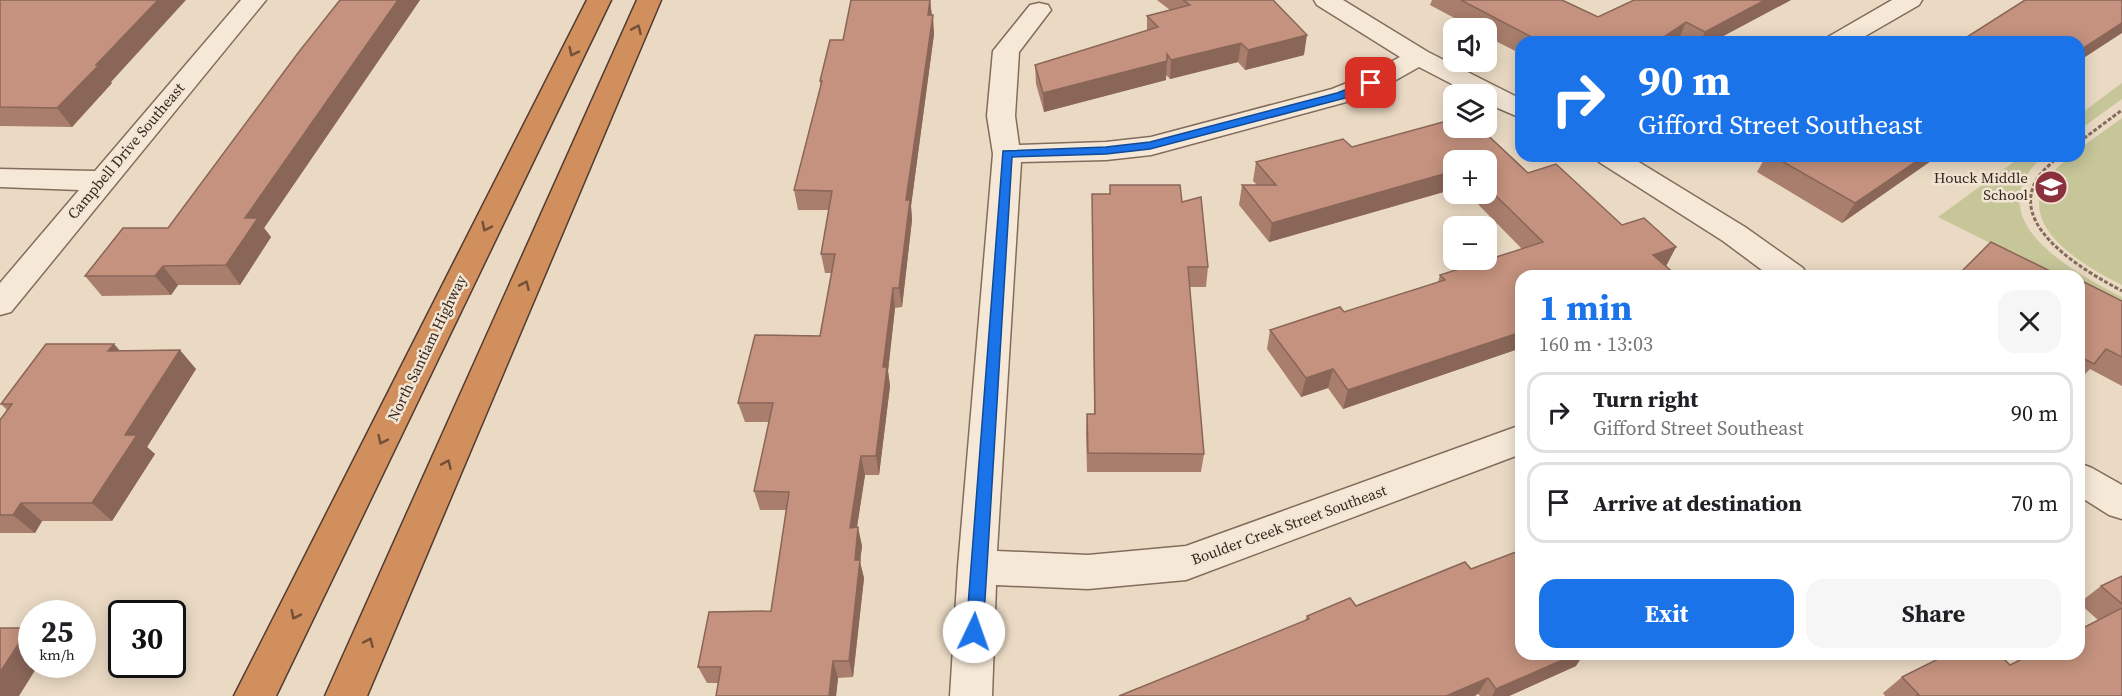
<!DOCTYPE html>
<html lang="en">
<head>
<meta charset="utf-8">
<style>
  :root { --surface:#fff; --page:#f6f6f6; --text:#202124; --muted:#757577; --line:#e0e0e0; --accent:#1a73e8 }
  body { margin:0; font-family:"Source Serif 4",serif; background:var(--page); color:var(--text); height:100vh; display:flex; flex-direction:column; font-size:22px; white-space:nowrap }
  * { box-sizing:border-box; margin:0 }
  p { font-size:20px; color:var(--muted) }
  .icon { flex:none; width:33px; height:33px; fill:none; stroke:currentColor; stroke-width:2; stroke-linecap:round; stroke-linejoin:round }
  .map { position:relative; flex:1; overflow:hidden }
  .drawer { position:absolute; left:1515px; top:270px; width:570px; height:390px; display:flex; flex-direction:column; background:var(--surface); border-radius:18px; box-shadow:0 3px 15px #0003 }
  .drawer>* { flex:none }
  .guide { position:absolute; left:1515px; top:36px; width:570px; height:126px; border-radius:18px; box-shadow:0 3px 15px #0003; background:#1a73e8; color:#fff; overflow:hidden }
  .fabs { position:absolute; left:1443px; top:18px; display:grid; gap:12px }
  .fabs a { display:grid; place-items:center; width:54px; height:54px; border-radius:12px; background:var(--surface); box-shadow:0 3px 15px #0003; font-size:30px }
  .speed { position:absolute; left:18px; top:600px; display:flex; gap:12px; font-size:30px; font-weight:700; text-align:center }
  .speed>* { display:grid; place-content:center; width:78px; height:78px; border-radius:50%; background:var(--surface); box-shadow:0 3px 15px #0003; line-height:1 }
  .speed small { font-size:15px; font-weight:400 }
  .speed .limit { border:3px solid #111; border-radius:9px; background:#fff; color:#111 }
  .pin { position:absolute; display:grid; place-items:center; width:51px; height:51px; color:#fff; margin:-26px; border-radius:12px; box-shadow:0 3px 9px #0006 }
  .me { position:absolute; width:66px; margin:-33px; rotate:3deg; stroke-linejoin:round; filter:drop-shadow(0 0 4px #0008) }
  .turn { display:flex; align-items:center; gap:21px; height:126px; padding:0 24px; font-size:27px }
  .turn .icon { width:78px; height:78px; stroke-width:2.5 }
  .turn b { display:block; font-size:42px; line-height:51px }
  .round { display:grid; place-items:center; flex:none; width:63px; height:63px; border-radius:18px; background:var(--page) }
  .head { display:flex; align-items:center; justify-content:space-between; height:102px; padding:0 24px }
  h1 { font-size:36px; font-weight:700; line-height:45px; color:var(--accent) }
  .action { display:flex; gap:12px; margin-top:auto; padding:12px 24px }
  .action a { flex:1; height:69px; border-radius:18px; background:var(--accent); color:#fff; font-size:24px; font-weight:700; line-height:69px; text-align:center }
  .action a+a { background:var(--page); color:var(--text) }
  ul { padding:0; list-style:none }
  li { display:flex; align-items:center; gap:18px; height:81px; margin:0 12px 9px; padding:0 12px; border:3px solid var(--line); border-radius:18px }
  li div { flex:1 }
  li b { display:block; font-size:22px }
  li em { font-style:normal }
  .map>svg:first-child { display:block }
</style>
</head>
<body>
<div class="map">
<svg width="2122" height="696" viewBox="0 0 2122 696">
  <rect width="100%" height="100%" fill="#eadac4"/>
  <g fill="#c7c699">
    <path d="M2122 83V99L2079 130V115Z"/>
    <path d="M2122 118V285C2090 269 2022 232 2043 187 2048 174 2061 164 2071 156H2079V149Z"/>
    <path d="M2022 156H2043C1975 219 2071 271 2122 297V309L2079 287V276H2056L1938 217Z"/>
  </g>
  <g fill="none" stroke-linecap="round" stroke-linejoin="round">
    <defs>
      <g id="minor">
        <path d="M241 0H266L11 312 0 315V283L79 190 0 187V169L95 171Z"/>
        <path d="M1314 0H1343L1428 52 1521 99V118L1486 103V94H1471L1419 67 1380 89 1350 101 1151 155 1106 160 1021 162 997 551 1088 555 1186 546 1521 425V454L1186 580 1088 589 996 585 992 696H950L958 567 993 154 987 116 993 51 1030 5 1039 3 1048 5 1051 10 1019 52 1015 116 1019 145 1106 142 1151 137 1332 89 1362 77 1400 57 1317 5Z"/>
        <path d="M1892 0H1922L1919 5 1855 42H1824L1828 37Z"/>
        <path d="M1595 156H1629L1745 227 1803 268 1808 276H1770L1723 241 1599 162Z"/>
        <path d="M2079 463 2092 468 2122 485V519L2109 515 2079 496Z"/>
      </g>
      <g id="highway">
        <path d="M587 0H611L276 696H234Z"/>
        <path d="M637 0H661L367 696H325Z"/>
      </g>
    </defs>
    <use href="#minor" stroke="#836c5c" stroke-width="3"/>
    <use href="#highway" stroke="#513b30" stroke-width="3"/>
    <g stroke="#836c5c" stroke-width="3" stroke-dasharray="4 2" stroke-linecap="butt">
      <path d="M2079 142 2122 110"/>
      <path d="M2059 156C2053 162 2044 169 2039 176 2004 226 2087 272 2122 291"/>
    </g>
    <use href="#minor" fill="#f5e8d7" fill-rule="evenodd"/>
    <use href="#highway" fill="#d18f5d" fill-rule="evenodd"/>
  </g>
  <g fill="#a97e6c">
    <path d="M0 0 112 83 72 127 0 126Z"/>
    <path d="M340 0H420L264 228 271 237 240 285H178L171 295 102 296 85 276 168 228Z"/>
    <path d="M930 0 934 34 911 206 912 220 902 307 895 308 888 371 890 386 879 475H865L857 527 862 546 860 562 864 578 853 677 838 678 836 696H716L718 683H707L698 667 771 611 786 510H760L754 491 769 422H745L738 403 820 336 832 273H825L821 254 829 210H798L794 190 821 87 820 81 843 40Z"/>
    <path d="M1157 0H1273L1304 55 1245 70 1238 62 1170 79 1166 75V80L1044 112 1036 84 1035 65 1147 31V16L1170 10Z"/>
    <path d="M1432 0H1562L1598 17 1791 0 1712 42H1680L1678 41 1676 42H1521V54L1486 36V28H1473L1430 5Z"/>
    <path d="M1454 119V128H1480L1528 173 1556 164 1622 225 1644 218 1676 247 1666 266 1677 276H1521V348L1343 409 1328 388 1301 397 1267 349 1270 330 1340 307 1344 312 1438 282 1440 275 1522 249 1468 194H1486V160H1454V189L1269 242 1239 205 1242 185H1257L1253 181 1256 162 1343 139 1352 147Z"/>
    <path d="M1766 156H1938L1842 223 1757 172Z"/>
    <path d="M1092 194 1182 202 1208 267 1206 287H1189L1204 454 1201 472H1087L1086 433 1087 414H1094Z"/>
    <path d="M2079 285 2122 301V386L2090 369 2079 380Z"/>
    <path d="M120 350 196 369 147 447 155 454 112 521H42L35 533H0V420L7 410 1 404Z"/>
    <path d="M1471 569 1576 666 1509 696H1480L1478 694 1305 621 1307 616 1356 606Z"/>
    <path d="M2122 576V696H1885L1883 693 1902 677 2010 665 2098 620 2079 603 2101 586Z"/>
  </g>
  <g fill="#896658">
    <path d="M158 0H186L111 82 112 83 72 127 57 108 96 65Z"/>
    <path d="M398 0H420L264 228 271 237 240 285 226 265 245 218Z"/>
    <path d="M930 0 932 17 928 15Z"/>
    <path d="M1765 0H1791L1712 42H1700L1705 32Z"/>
    <path d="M933 15 934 34 911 206 912 220 902 307 899 288 906 200Z"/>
    <path d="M1686 22 1678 41 1676 42H1656Z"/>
    <path d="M2122 23V33L2079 61V51Z"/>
    <path d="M1307 35 1304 55 1245 70 1248 50Z"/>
    <path d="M1241 43 1238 62 1170 79 1171 60Z"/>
    <path d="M1167 61 1166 80 1044 112 1043 93Z"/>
    <path d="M1924 156H1938L1842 223 1855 203Z"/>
    <path d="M1454 171V189L1269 242 1272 223Z"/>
    <path d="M1676 247 1666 266 1653 255Z"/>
    <path d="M163 266 178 285 171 295 155 276Z"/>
    <path d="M893 288 895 308 888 371 890 386 879 475 876 456 883 367Z"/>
    <path d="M1521 332V348L1343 409 1348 390Z"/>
    <path d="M114 344 131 363 108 351Z"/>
    <path d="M180 350 196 369 147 447 155 454 112 521 92 503 125 435Z"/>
    <path d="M1333 369 1328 388 1301 397 1306 378Z"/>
    <path d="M861 456 865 475 854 546 850 528Z"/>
    <path d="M21 503 42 521 35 533 13 515Z"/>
    <path d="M858 527 862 546 860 562 864 578 853 677 849 661 855 560Z"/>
    <path d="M29 628 32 630V664H39L19 696H0V672Z"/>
    <path d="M1576 654H1584L1576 666 1509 696H1492L1496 689Z"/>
    <path d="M833 661 838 678 836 696H829Z"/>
    <path d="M1488 678 1478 694 1475 696H1446Z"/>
  </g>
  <g fill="#c4927e" stroke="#896658" stroke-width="1.5">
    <path d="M0 0H158L96 65H99L57 108 0 107Z"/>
    <path d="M340 0H398L245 218H258L226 265 163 266 155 276H85L123 228H168L298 53Z"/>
    <path d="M851 0H930L928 15H933L906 200H910L899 288H893L883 367H887L876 456H861L850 528 858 527 855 560H860L849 661H833L829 696H716L721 667H698L709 612 771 611 789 492 754 491 773 403H738L755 335 820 336 835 254H821L832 191 794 190 822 81H820L830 40H843Z"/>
    <path d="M1183 0H1273L1307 35 1248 50 1241 43 1171 60 1167 54V61L1043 93 1035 65 1158 27 1147 16 1190 5Z"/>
    <path d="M1461 0H1562L1598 17 1634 0H1765L1705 32 1686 22 1656 42H1541Z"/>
    <path d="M2025 0H2122V23L2079 51V42H1959Z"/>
    <path d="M1454 119V128H1480L1528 173 1556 164 1622 225 1644 218 1676 247 1653 255 1677 276H1521V332L1348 390 1333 369 1306 378 1270 330 1340 307 1344 312 1445 280 1440 275 1543 242 1486 186V160H1454V171L1272 223 1242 185H1276L1256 162 1343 139 1352 147Z"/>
    <path d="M1773 156H1924L1855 203Z"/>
    <path d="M1110 185H1180L1182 202 1201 197 1208 267H1188L1204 454 1088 453 1087 414H1095L1092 194H1110Z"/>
    <path d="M1991 242 2060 276H1957Z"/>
    <path d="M2084 282 2122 301V357L2106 349 2094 364 2079 356V285L2080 286Z"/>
    <path d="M46 344H114L108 351 180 350 125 435H137L92 503H21L13 515H0V420L12 404H1Z"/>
    <path d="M1521 550V654H1576L1496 689 1488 678 1446 696H1119L1309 619 1307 616 1350 598 1356 606 1465 562 1471 569Z"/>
    <path d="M2122 576V604L2101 586Z"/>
    <path d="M2122 608V696H1916L1919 695 1902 677 1948 654H1999L2010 665 2032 654H2079V630Z"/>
    <path d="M0 628H29L0 672Z"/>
  </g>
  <defs><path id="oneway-chevron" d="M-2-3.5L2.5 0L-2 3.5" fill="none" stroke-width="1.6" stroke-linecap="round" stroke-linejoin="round" transform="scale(1.5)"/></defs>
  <g stroke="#735038">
    <use href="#oneway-chevron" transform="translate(637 29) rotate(-66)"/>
    <use href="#oneway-chevron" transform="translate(573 52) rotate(116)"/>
    <use href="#oneway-chevron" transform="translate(486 227) rotate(116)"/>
    <use href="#oneway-chevron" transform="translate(525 285) rotate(-66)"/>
    <use href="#oneway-chevron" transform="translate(382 440) rotate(116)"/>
    <use href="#oneway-chevron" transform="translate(447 464) rotate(-66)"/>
    <use href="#oneway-chevron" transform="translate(295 615) rotate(116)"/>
    <use href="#oneway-chevron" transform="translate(369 642) rotate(-66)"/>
  </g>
  <path fill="#1a73e8" stroke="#114b97" stroke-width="1.5" d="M1371 80 1375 81V85L1345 98 1150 149 1106 154 1012 157 983 632 980 637 974 639 969 637 966 632 1003 151 1106 147 1150 142 1337 93Z"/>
  <defs>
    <symbol id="school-disc" viewBox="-11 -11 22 22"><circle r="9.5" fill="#8c323e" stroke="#f2e5d3"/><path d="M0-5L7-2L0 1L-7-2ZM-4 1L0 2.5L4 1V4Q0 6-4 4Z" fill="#fff"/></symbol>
  </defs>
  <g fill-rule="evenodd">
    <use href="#school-disc" x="2032" y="168" width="38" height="38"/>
  </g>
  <g text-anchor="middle" stroke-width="5" stroke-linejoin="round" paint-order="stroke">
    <g font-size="15" fill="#34261f" stroke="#f2e5d3">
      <text transform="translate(126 151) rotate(-50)" y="5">Campbell Drive Southeast</text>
      <text transform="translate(427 348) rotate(-64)" y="5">North Santiam Highway</text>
      <text transform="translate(1289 525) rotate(-20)" y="5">Boulder Creek Street Southeast</text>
    </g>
    <g font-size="15" fill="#34261f" stroke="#f2e5d3" text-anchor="end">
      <text x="2028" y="183">Houck Middle<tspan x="2028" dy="17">School</tspan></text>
    </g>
  </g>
</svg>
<div class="fabs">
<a><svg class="icon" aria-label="sound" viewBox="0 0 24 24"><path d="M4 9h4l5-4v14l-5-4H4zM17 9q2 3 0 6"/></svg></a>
<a><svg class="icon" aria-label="layers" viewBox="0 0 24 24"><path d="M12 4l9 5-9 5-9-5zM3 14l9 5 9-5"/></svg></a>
<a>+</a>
<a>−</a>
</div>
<div class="speed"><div>25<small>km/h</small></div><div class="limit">30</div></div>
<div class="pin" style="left:1371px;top:83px;background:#d93025"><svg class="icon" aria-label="arrive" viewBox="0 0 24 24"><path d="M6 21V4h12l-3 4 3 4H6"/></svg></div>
<svg class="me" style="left:974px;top:632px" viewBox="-20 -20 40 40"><circle r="19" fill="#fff"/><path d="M0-13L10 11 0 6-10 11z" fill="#1a73e8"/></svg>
<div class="guide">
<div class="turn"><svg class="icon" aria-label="right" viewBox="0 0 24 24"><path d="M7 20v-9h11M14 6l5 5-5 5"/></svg><div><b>90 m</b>Gifford Street Southeast</div></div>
</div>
<section class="drawer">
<div class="head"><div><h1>1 min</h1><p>160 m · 13:03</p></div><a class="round"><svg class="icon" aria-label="close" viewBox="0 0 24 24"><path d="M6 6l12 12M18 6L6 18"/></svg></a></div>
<ul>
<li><svg class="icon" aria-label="right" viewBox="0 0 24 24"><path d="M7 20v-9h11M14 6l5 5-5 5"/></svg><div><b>Turn right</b><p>Gifford Street Southeast</p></div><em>90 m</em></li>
<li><svg class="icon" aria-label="arrive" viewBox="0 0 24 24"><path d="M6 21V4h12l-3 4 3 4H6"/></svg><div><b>Arrive at destination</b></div><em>70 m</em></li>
</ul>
<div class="action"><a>Exit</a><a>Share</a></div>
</section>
</div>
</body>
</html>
